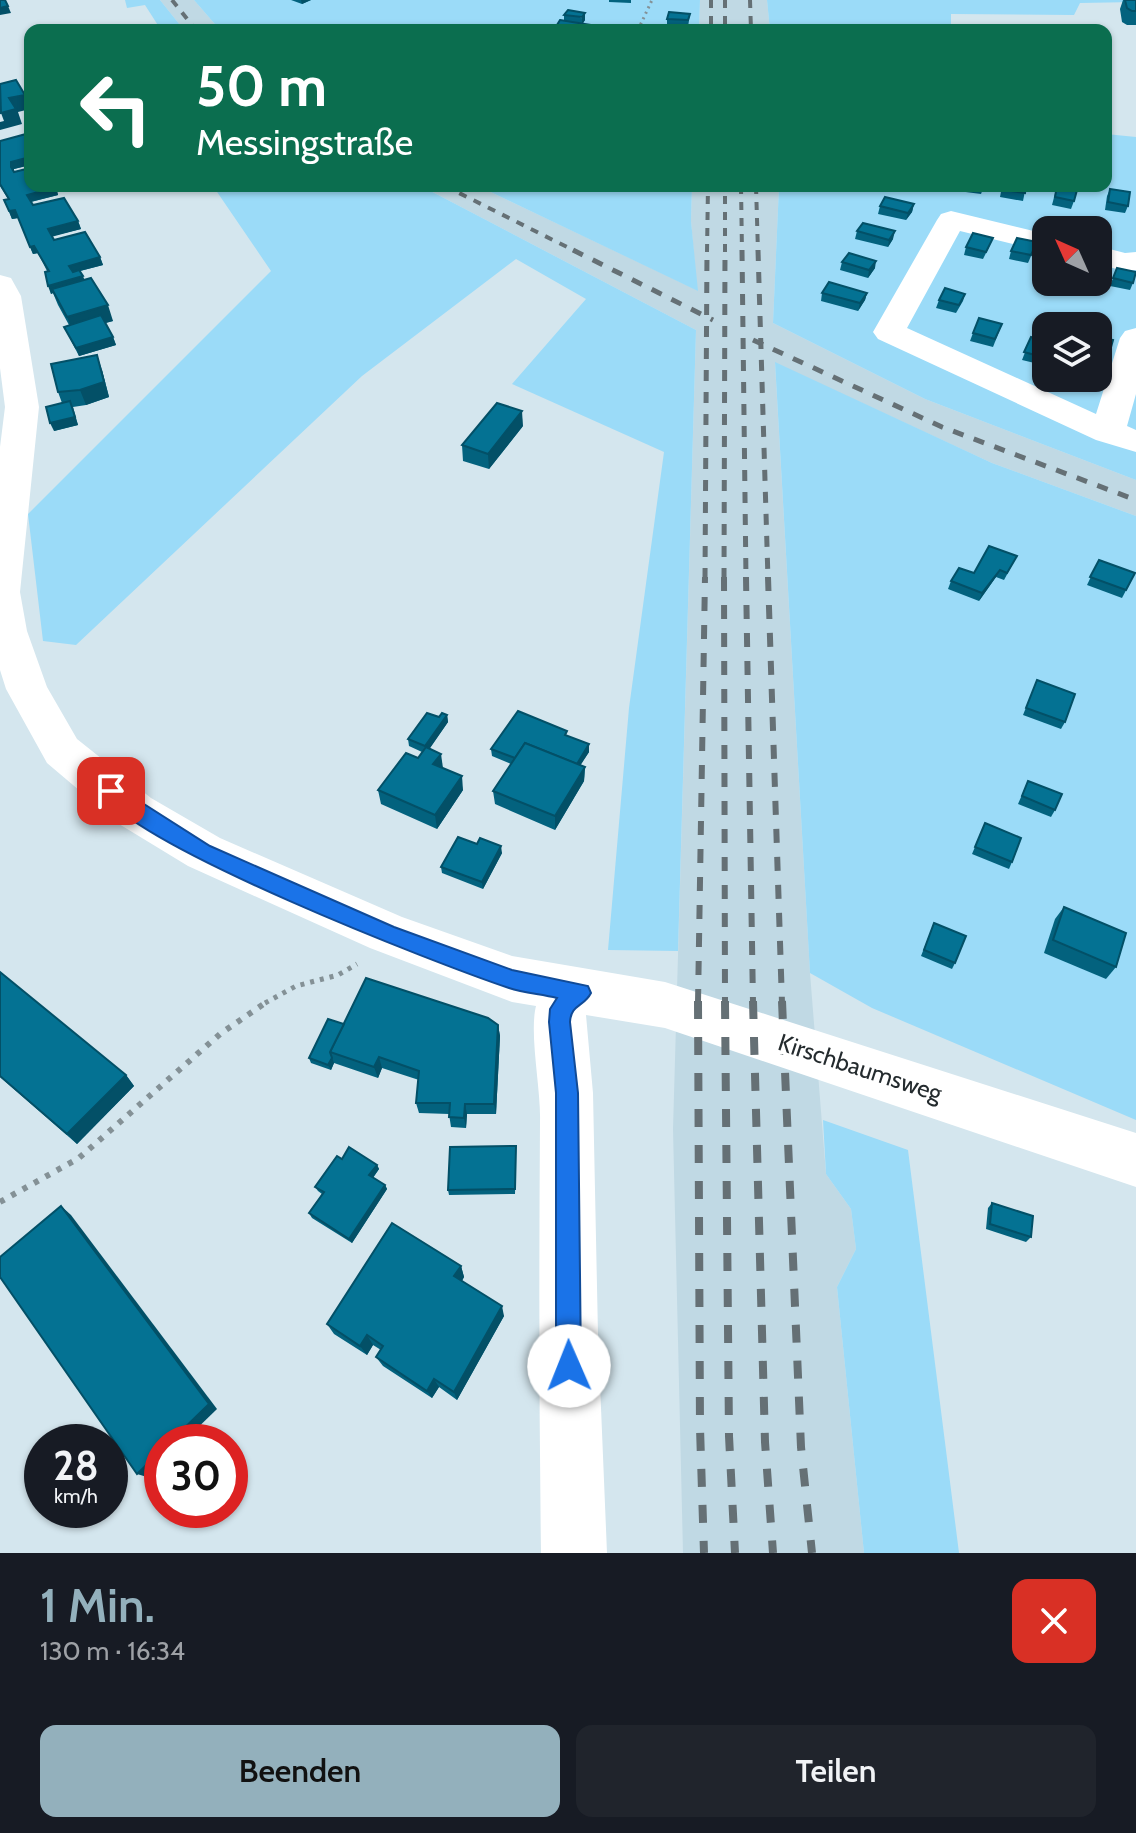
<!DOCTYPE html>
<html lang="de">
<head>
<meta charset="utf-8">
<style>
  :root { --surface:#171b24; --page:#20242c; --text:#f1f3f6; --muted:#9ea1a6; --accent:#93b0bc }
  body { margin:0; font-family:Cabin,sans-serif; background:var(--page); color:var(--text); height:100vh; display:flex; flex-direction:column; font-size:30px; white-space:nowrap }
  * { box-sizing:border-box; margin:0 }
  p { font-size:26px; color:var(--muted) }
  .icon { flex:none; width:44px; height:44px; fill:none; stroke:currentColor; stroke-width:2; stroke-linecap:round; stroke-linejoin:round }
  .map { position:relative; height:1553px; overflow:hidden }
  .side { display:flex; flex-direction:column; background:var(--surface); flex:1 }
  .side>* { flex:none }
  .top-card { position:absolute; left:24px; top:24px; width:1088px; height:168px; border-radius:16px; box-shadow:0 2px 6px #0004; background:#0b6e4f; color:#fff; overflow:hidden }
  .needle { width:52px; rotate:315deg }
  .controls { position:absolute; left:1032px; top:216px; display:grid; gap:16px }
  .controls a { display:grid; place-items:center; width:80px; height:80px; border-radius:16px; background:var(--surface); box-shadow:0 2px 6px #0004; font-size:40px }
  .speed { position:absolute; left:24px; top:1424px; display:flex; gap:16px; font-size:40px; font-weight:700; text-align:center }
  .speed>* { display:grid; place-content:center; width:104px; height:104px; border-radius:50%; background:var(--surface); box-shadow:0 2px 6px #0004; line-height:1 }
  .speed small { font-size:20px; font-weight:400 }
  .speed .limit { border:12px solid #d22; background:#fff; color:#111 }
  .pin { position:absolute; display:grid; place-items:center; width:68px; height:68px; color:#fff; margin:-34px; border-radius:16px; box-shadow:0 4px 12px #0006 }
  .me { position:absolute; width:88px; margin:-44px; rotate:359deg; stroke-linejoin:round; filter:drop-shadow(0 0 6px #0008) }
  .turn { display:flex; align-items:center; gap:28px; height:168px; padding:0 40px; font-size:36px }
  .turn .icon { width:104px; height:104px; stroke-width:2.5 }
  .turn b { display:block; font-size:56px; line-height:68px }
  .round { display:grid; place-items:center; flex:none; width:84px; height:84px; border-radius:16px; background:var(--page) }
  .summary { display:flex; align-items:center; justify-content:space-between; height:136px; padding:0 40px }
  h1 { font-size:48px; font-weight:600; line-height:60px; color:var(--accent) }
  .cta { display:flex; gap:16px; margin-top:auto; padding:16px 40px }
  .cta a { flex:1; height:92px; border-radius:16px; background:var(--accent); color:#111; font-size:32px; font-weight:600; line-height:92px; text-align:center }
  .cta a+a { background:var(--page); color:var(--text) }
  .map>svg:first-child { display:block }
</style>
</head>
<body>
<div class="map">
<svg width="1136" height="1553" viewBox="0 0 1136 1553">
  <rect width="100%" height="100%" fill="#d4e6ee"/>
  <g fill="#c0d9e4">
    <path d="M160 0H194L220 30H184Z"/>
    <path d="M700 0H767L770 30H699Z"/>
    <path d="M421 186H478L697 290 691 221 692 186H779L773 323 925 399 1136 480V516L992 463 775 363 810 973 826 1174 851 1209 856 1249 837 1287 864 1553H683L673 1129 696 330Z"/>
  </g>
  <g fill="#9bdbf8" fill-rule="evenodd">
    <path d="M125 0H160L184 30H161L145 5 127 8Z"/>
    <path d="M194 0H700L699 30H220Z"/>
    <path d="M767 0H1136V2L1080 3 1074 15 951 14V30H770Z"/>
    <path d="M1106 134 1136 137V480L925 399 773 323 779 186H1106ZM1046 230H1098V282H1046ZM1046 326H1098V378H1046Z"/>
    <path d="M213 186H421L696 330 678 951 608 950 629 708 664 452 512 384 586 299 516 259 362 376 76 645 43 641 28 514 271 271Z"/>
    <path d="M478 186H692L691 221 698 291Z"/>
    <path d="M775 362 992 463 1136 516V1120L872 1008 810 973Z"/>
    <path d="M823 1120 908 1150 959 1553H864L837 1287 856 1249 851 1209 826 1174Z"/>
  </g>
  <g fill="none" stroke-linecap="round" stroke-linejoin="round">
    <path stroke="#849196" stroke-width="3" stroke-dasharray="2 4" stroke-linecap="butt" d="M638 30 652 0"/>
    <path stroke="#849196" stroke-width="5" stroke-dasharray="4 6" stroke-linecap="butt" d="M265 1003 296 986 338 975 357 964"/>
    <path stroke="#849196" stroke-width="6" stroke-dasharray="5 8" stroke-linecap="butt" d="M0 1202 79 1158 220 1034 268 1001"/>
    <g fill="#fff" fill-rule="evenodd">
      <path d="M951 211 1046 234V252L960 231 907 328 1096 414 1120 338 1125 331 1136 328V394L1127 426 1136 430V452L1096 440 878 339 873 332 937 220 941 214Z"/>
      <path d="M1098 246 1125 253 1136 252V270L1124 271 1098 264Z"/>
      <path d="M0 275 11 278 21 296 39 407 20 592 27 631 47 687 77 739 151 798 220 838 402 917 512 956 665 982 1136 1133V1187L665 1028 586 1015 593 1093 598 1335 607 1553H541C539 1409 539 1265 540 1121 541 1089 529 1034 536 1006L512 1002 370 948 188 866 119 824 47 763 6 689 0 670V447L5 407 0 368Z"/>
    </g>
    <g stroke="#657075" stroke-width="4" stroke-dasharray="8 8" stroke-linecap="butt">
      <path d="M172 0 196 30"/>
      <path d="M711 0V30"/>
      <path d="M725 0V30"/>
      <path d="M750 0 751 30"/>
      <path d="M445 186 577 252"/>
      <path d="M741 186 742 252"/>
      <path d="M756 186 758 252"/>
      <path d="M707 252 708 186"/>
      <path d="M725 252V186"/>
    </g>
    <g stroke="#657075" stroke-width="5" stroke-dasharray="11 11" stroke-linecap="butt">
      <path d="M573 250 713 320"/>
      <path d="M742 250 746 579"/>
      <path d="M758 250 768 579"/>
      <path d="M753 340 942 427 1136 500"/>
      <path d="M705 579 707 250"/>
      <path d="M724 579 725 250"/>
    </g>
    <g stroke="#657075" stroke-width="6" stroke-dasharray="14 14" stroke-linecap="butt">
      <path d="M724 577 725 1003"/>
      <path d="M746 577 753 1003"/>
      <path d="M768 577 782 1003"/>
      <path d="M698 1003 705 577"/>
    </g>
    <g stroke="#657075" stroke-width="8" stroke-dasharray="18 18" stroke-linecap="butt">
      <path d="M698 1001 700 1428 704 1553"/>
      <path d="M725 1001 729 1436 735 1553"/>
      <path d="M753 1001 765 1442 773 1553"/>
      <path d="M782 1001 801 1447 812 1553"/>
    </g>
  </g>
  <g fill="#03627e">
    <path d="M291 0H311L302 4Z"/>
    <path d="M609 0H631V3L609 2Z"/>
    <path d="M1123 0H1136V25H1127L1122 22 1120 9Z"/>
    <path d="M568 10 585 20 582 24 591 25V30H555V28L564 21V15Z"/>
    <path d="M690 14 688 27 667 26V19Z"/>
    <path d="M0 141H30V165L14 169V172L56 187 58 195 31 202 33 205 78 221 81 229 52 236 54 240 100 257 103 265 80 271 84 280 113 321 105 323 113 337 116 345 79 356 64 327 69 325 58 305 53 293 51 294 47 271 38 253 33 254 18 218 12 219 4 200 8 199 0 186Z"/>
    <path d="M959 186H984L981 194 958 191Z"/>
    <path d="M1002 186H1026L1023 201 1000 197Z"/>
    <path d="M1057 186 1074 201 1071 209 1052 205Z"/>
    <path d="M1110 189 1128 206 1125 213 1105 210 1107 196Z"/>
    <path d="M914 204 912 212 906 220 878 214 880 206Z"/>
    <path d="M857 231 893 239 888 247 855 239Z"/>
    <path d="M1037 242 1028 263 1009 259 1011 251Z"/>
    <path d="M990 245 983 259 964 255 966 247Z"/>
    <path d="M842 262 875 268 868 278 840 270Z"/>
    <path d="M1117 268 1133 283 1130 290 1110 286Z"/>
    <path d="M822 293H867L865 300 858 311 821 301Z"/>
    <path d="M965 294 963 301 956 313 936 308 939 300Z"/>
    <path d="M1002 324 993 347 970 341 973 333Z"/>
    <path d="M1031 337 1046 357 1043 365 1022 360Z"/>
    <path d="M1098 337 1108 358 1104 366 1098 364Z"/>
    <path d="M102 370 109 397 86 405 73 407 78 425 54 431 62 403 58 392Z"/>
    <path d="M523 426 489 469 463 461 462 445Z"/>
    <path d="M1017 556 1004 580 996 577 979 601 948 589 951 581Z"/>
    <path d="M1099 560 1135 573 1122 598 1087 585Z"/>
    <path d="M1037 680 1065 722 1061 729 1023 715Z"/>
    <path d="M447 715 448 722 429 749 443 768 463 790 437 829 381 804 378 790 418 758 422 752 409 746 408 739 439 717Z"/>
    <path d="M567 736 589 752 580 765 585 767 584 781 555 830 495 804 493 791 511 764 492 756 491 749Z"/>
    <path d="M1028 781 1055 810 1051 817 1018 804Z"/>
    <path d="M985 823 1012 862 1009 869 972 854Z"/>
    <path d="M477 844 502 853 483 889 442 873 441 867Z"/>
    <path d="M1064 907 1116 967 1106 979 1044 953 1055 919Z"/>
    <path d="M934 923 955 963 952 969 921 956Z"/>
    <path d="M0 972 126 1075 134 1086 77 1144 0 1077Z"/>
    <path d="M344 1024 498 1025 500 1036 496 1114H467L466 1128 451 1127 449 1114 419 1113 416 1103 419 1080 382 1068 378 1078 334 1063 331 1070 311 1063 309 1058Z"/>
    <path d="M516 1151 515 1194 449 1195 448 1190Z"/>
    <path d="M342 1159 377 1165 379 1169 373 1178 385 1185 387 1189 352 1243 312 1218 309 1213 322 1194 318 1191 315 1187Z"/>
    <path d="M992 1203 1031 1237 1026 1242 986 1229 988 1208Z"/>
    <path d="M461 1266 464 1277 462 1281 504 1316 457 1400 439 1387 432 1398 383 1366 376 1357 381 1350 373 1345 367 1355 334 1334 327 1324Z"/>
  </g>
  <g fill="#035067">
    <path d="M301 0H311L302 4Z"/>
    <path d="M8 6 11 13 0 15V8Z"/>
    <path d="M585 13V20L582 25V17Z"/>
    <path d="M25 95 30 109 18 112 22 124 0 130V122L4 121 1 113 9 98Z"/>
    <path d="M30 157V165L14 169V175L11 167V162Z"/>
    <path d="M911 186H928V189L910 191Z"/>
    <path d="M56 187 58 195 30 202 27 195Z"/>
    <path d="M914 204 912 212 906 220 908 213Z"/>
    <path d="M15 210 18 218 12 219 9 211Z"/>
    <path d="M78 221 81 229 51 237 48 229Z"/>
    <path d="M895 231 893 239 888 247 889 240Z"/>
    <path d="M34 246 38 253 33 254 30 247Z"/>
    <path d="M100 257 103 265 72 273 69 266Z"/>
    <path d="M876 261 875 268 868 278 869 270Z"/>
    <path d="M83 276 86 284 52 289 53 293 51 294 48 286Z"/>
    <path d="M867 293 865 300 858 311 860 303Z"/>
    <path d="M108 305 113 321 73 332 67 317Z"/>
    <path d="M113 337 116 345 79 356 76 348Z"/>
    <path d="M97 355 102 370 109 397 86 405 80 390Z"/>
    <path d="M70 401 78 425 54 431 50 423Z"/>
    <path d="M522 411 523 426 489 469 488 454Z"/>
    <path d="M1000 570 996 577 979 601 982 593Z"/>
    <path d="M447 715 448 722 426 754 425 746Z"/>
    <path d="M589 744V752L573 777V770Z"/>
    <path d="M441 754 443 768 433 764Z"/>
    <path d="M585 767 584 781 555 830V816Z"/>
    <path d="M462 776 463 790 437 829 435 815Z"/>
    <path d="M501 846 502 853 483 889 482 882Z"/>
    <path d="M498 1025 500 1036 496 1114 494 1104Z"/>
    <path d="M379 1057 382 1068 378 1078 374 1067Z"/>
    <path d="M332 1058 334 1063 331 1070 328 1065Z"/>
    <path d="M126 1075 134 1086 77 1144 67 1134Z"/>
    <path d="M465 1104 467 1114 466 1128 464 1118Z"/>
    <path d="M377 1165 379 1169 371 1180 369 1175Z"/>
    <path d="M385 1185 387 1189 352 1243 349 1239Z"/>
    <path d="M61 1206 71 1215 217 1409 183 1442H170Z"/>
    <path d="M461 1266 464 1277 458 1287 454 1276Z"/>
    <path d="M502 1306 504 1316 457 1400 454 1392Z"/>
    <path d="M367 1335 373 1345 367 1355 360 1346Z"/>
    <path d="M434 1379 439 1387 432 1398 427 1391Z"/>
    <path d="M162 1450V1463L147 1477 137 1474Z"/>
  </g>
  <g fill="#047293" stroke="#035067" stroke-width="2">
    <path d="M0 0H5L8 6 0 8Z"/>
    <path d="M1125 0H1136V11H1132L1127 8Z"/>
    <path d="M568 10 585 13 582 17 564 15Z"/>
    <path d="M669 12 690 14 688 20 667 19Z"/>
    <path d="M560 20 591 25 588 30 555 28Z"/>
    <path d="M16 80 25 95 9 98 16 109 1 113 0 84Z"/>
    <path d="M26 134 30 141V157L11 162V167L14 172 30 168V186H55L56 187 27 195 33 205 64 198 78 221 48 229 54 240 85 232 100 257 69 266 73 272 79 270 83 276 48 286 45 272 49 271 34 246 30 247 15 210 9 211 4 200 9 199 0 184V141Z"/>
    <path d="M1003 186H1026L1025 193 1003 190Z"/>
    <path d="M1057 186 1077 190 1074 201 1055 197Z"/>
    <path d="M1110 189 1130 192 1128 206 1108 202Z"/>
    <path d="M885 197 914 204 908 213 880 206Z"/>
    <path d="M863 223 895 231 889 240 857 231Z"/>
    <path d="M973 233 993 238 986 252 966 247Z"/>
    <path d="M1017 238 1037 242 1031 255 1011 251Z"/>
    <path d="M849 253 876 261 869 270 842 262Z"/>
    <path d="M1117 268 1136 272 1133 283 1113 278Z"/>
    <path d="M91 278 108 305 67 317 52 289Z"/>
    <path d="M829 282 867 293 860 303 822 293Z"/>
    <path d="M945 288 965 294 959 305 939 300Z"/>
    <path d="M101 315 113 337 76 348 64 327Z"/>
    <path d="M979 318 1002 324 995 339 973 333Z"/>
    <path d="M1031 337 1046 341V358L1024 352Z"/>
    <path d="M1098 337 1113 340 1108 358 1098 356Z"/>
    <path d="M97 355 104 382 80 390 58 392 51 364Z"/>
    <path d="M70 401 75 417 50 423 46 407Z"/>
    <path d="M497 403 522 411 488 454 462 445Z"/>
    <path d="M989 546 1017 556 1007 573 1000 570 982 593 951 581 959 568 974 573Z"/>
    <path d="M1099 560 1135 573 1126 590 1090 577Z"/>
    <path d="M1037 680 1075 694 1065 722 1026 708Z"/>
    <path d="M518 711 567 731 565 735 589 744 577 764 525 743 515 758 491 749Z"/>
    <path d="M427 713 439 717 442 713 447 715 425 746 408 739Z"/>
    <path d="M525 743 585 767 555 816 493 791Z"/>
    <path d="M426 747 441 754 433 764 462 776 435 815 378 790 406 753 418 758Z"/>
    <path d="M1028 781 1062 794 1055 810 1022 796Z"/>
    <path d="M985 823 1021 838 1012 862 975 847Z"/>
    <path d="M458 837 477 844 480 838 501 846 482 882 441 867Z"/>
    <path d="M1064 907 1126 933 1116 967 1053 940Z"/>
    <path d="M934 923 966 936 955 963 924 950Z"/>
    <path d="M0 972 126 1075 67 1134 0 1076Z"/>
    <path d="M366 978 488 1018 498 1025 494 1104H465L464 1118 449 1117 450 1103H416L419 1071 379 1057 374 1067 330 1052Z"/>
    <path d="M328 1019 344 1024 330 1052 332 1058 328 1065 309 1058Z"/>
    <path d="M516 1146 515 1189 448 1190 450 1147Z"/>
    <path d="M349 1147 377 1165 369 1175 385 1185 349 1239 309 1213 324 1192 315 1187 337 1156 342 1159Z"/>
    <path d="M992 1203 1033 1216 1031 1237 990 1224Z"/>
    <path d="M61 1206 209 1404 170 1442H162V1450L137 1474 0 1277V1257Z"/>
    <path d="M392 1223 461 1266 454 1276 502 1306 454 1392 434 1379 427 1391 376 1357 383 1346 367 1335 360 1346 327 1324Z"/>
  </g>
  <path fill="#1a73e8" stroke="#114b97" stroke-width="2" d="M111 783 210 846 394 927 512 970 588 986 591 993C584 1007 571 1004 570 1022L578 1093 581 1366 577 1375 569 1379 560 1375 556 1366V1093L549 1022 550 1009 557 998C541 994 524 993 509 988 440 965 130 845 101 791L104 785Z"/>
  <g text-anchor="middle" stroke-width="8" stroke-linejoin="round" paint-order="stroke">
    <g font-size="24" fill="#242b2e" stroke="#fff">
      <text transform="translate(860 1068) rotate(18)" y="8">Kirschbaumsweg</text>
    </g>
  </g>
</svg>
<div class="controls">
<a><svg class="needle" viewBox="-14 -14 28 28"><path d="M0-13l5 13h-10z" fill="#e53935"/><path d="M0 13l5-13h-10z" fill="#9ea1a6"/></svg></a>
<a><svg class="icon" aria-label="layers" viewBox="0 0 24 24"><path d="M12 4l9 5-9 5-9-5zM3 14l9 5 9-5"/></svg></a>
</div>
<div class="speed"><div>28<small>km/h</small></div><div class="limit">30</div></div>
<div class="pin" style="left:111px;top:791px;background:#d93025"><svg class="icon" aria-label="arrive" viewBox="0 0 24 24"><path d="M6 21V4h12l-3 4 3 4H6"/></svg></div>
<svg class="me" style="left:569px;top:1366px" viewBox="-20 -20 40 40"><circle r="19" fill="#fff"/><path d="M0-13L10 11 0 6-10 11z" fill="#1a73e8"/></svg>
<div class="top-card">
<div class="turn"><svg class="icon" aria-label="left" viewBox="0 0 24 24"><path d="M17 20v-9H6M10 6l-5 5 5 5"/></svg><div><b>50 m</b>Messingstraße</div></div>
</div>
</div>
<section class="side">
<div class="summary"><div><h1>1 Min.</h1><p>130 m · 16:34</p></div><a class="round" style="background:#d93025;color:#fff"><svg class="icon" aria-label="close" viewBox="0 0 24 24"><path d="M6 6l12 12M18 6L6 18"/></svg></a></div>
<div class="cta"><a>Beenden</a><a>Teilen</a></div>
</section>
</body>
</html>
